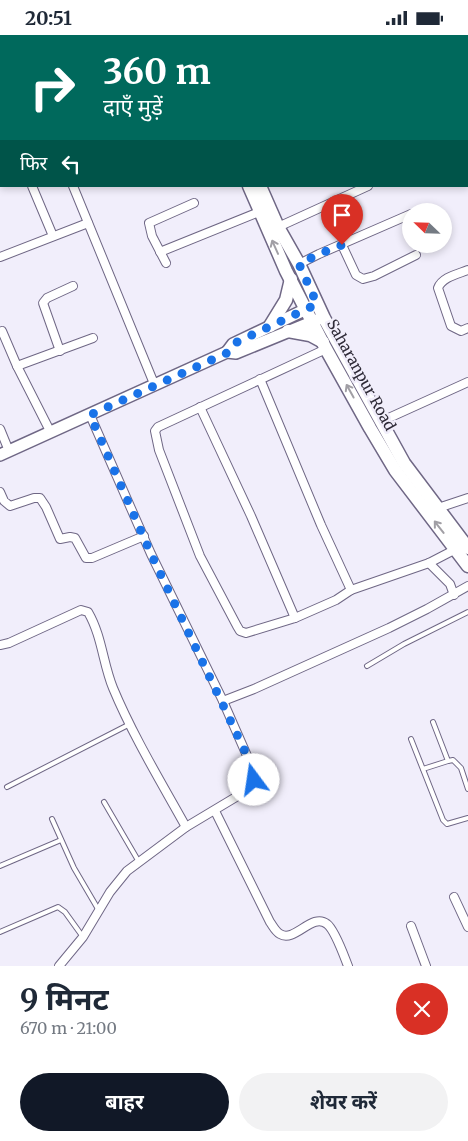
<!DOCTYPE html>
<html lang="hi">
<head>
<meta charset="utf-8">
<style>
  :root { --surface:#fff; --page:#f2f2f3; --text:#1f2937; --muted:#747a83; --accent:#111827 }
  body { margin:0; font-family:Merriweather,"Noto Sans Devanagari",serif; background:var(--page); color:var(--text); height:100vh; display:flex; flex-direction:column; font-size:19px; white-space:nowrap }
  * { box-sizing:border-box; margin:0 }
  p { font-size:16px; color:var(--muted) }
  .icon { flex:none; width:28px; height:28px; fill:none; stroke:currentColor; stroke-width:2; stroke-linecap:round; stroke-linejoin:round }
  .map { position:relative; height:931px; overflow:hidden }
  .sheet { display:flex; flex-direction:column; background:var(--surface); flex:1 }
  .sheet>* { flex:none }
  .top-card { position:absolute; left:0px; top:0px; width:469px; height:152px; box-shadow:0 2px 8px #0003; background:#00695c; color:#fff; overflow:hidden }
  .needle { width:32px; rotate:293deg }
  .tools { position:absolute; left:402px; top:168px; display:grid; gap:10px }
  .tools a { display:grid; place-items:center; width:50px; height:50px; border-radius:50%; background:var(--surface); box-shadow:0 2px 8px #0003; font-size:25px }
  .pin { position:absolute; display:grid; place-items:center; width:42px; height:42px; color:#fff; margin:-51px -21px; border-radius:50% 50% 50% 0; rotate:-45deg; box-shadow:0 0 5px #0007 }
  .pin .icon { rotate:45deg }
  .me { position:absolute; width:55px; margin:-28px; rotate:346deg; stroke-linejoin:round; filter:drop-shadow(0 0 4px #0008) }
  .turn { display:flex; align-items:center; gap:18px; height:105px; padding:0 20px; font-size:22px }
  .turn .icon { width:65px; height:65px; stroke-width:2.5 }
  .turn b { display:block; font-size:35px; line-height:42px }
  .then { display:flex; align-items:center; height:48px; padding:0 20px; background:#0003; gap:10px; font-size:19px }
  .round { display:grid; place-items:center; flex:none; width:52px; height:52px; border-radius:26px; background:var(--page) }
  .headline { display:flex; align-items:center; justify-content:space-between; height:85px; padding:0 20px }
  h1 { font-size:30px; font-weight:700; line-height:38px }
  .action { display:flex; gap:10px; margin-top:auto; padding:10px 20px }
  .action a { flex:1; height:58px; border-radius:30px; background:var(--accent); color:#fff; font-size:20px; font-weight:700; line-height:58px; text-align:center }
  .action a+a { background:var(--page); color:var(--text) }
  .status { display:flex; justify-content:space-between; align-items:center; height:35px; padding:0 25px; background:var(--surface); direction:ltr }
  .status svg { height:14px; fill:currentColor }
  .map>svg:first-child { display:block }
</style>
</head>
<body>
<div class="status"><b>20:51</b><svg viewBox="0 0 49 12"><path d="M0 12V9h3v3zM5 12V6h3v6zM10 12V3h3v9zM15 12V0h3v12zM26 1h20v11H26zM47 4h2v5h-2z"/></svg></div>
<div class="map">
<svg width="468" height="931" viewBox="0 0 468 931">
  <rect width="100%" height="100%" fill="#f1eefb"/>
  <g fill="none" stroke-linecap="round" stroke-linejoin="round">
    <defs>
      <g id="lane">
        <path d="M367 631 404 609 468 577"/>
        <path d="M433 687 448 726 453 725 461 733 468 754"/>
        <path d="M411 704 443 785 447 789 468 783"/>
        <path d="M423 734 448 726"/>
        <path d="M7 752 130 689"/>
        <path d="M104 767 139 827"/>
        <path d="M52 784 74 833 98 874"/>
        <path d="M0 831 61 805"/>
        <path d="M0 897 58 872 65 877 83 902"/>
      </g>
      <g id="street">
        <path d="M239 0V1"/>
        <path d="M0 44 1 47"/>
        <path d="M468 105V106"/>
        <path d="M0 146 1 145"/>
        <path d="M32 151 53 201"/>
        <path d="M73 151 155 351"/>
        <path d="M418 176 424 174 431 176"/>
        <path d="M278 192 368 151"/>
        <path d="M342 210 356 240 363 244 374 241 416 220"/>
        <path d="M160 217 259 177"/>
        <path d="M0 222 88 188"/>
        <path d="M166 228 152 201 149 188 194 168"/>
        <path d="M299 229 319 219 411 179"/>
        <path d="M468 235C458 239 442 242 438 253L451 291 461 296 468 293"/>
        <path d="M2 296 17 331 50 396"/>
        <path d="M326 314 158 392 155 396 159 415 200 521 237 591 240 596 246 598 295 583 336 565 351 555 429 528 456 514"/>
        <path d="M60 316 43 268 47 263 73 251"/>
        <path d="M17 331 93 303"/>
        <path d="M260 344 321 490 351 555"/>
        <path d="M200 372 251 481 295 583"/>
        <path d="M382 386 468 347"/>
        <path d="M0 394 9 416"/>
        <path d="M0 457 4 466 10 471 34 463H40L46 472 60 504 70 502 75 503 86 523H92L144 501"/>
        <path d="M438 473 468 463"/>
        <path d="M429 528 450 549 454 560"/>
        <path d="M0 610 9 608 81 575 88 577C102 601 103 629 113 653 133 701 161 747 186 792"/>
        <path d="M223 666 254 654 389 593 427 574 468 551"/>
        <path d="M215 776 270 887C273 891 275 896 280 899 295 908 312 877 327 889 335 895 344 921 348 931"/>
        <path d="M454 862 468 892"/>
        <path d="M411 891 426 931"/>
        <path d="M59 931 83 902 110 857 127 836 186 792 246 756 250 751 255 739 223 666 151 519 90 380"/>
      </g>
      <g id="secondary">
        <path d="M227 317 233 309 317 269"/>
        <path d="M0 420 227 317 236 318 319 284"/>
      </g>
      <g id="primary">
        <path d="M205 0V1"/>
        <path d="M217 0V1"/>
        <path d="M249 151 286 236 326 314 370 393 395 435 468 531"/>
        <path d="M260 151 278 192 299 229 324 283 404 428 468 513"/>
        <path d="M270 291 286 265 291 244"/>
        <path d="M288 296 310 300 323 307"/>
      </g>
    </defs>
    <use href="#lane" stroke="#6f6785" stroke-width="6"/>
    <use href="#street" stroke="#6f6785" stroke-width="10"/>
    <use href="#secondary" stroke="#6f6785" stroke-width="14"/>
    <use href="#primary" stroke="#6f6785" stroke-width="15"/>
    <use href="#lane" stroke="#fff" stroke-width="4"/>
    <use href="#street" stroke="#fff" stroke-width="8"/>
    <use href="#secondary" stroke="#fff" stroke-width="11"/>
    <use href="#primary" stroke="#fff" stroke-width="12"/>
  </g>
  <defs><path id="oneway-shaft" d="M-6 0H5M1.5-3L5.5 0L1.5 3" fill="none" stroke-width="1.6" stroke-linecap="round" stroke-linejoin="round" transform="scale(1.25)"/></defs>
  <g stroke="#a19fa5">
    <use href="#oneway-shaft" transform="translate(275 212) rotate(-114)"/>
    <use href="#oneway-shaft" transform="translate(350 356) rotate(-119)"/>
    <use href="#oneway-shaft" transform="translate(439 492) rotate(-128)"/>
  </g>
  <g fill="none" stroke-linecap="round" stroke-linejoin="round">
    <path stroke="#1a73e8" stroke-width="9" stroke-dasharray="0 16.2" d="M254 745 255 739 252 731 151 519 90 380 227 318 233 309 317 269 299 229 319 219 342 210"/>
  </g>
  <g text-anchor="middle" stroke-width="5" stroke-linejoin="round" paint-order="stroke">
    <g font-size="15" fill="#2e2a37" stroke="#f1eefb">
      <text transform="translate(361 340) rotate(61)" y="5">Saharanpur Road</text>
    </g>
  </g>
</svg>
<div class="tools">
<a><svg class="needle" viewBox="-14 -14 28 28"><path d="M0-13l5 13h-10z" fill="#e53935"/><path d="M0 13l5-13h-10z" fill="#747a83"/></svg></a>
</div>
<div class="pin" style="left:342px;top:210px;background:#d93025"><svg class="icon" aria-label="arrive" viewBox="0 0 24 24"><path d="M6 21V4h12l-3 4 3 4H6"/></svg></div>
<svg class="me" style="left:254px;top:745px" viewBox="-20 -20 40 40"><circle r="19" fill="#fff"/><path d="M0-13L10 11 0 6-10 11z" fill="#1a73e8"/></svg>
<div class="top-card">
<div class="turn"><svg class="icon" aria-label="right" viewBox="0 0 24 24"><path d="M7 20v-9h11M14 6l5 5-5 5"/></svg><div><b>360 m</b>दाएँ मुड़ें</div></div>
<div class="then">फिर<svg class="icon" aria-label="left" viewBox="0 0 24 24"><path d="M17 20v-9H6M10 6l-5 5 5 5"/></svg></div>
</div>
</div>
<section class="sheet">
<div class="headline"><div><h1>9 मिनट</h1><p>670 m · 21:00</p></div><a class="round" style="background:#d93025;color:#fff"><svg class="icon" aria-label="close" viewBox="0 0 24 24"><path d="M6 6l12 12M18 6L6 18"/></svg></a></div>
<div class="action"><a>बाहर</a><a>शेयर करें</a></div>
</section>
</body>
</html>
